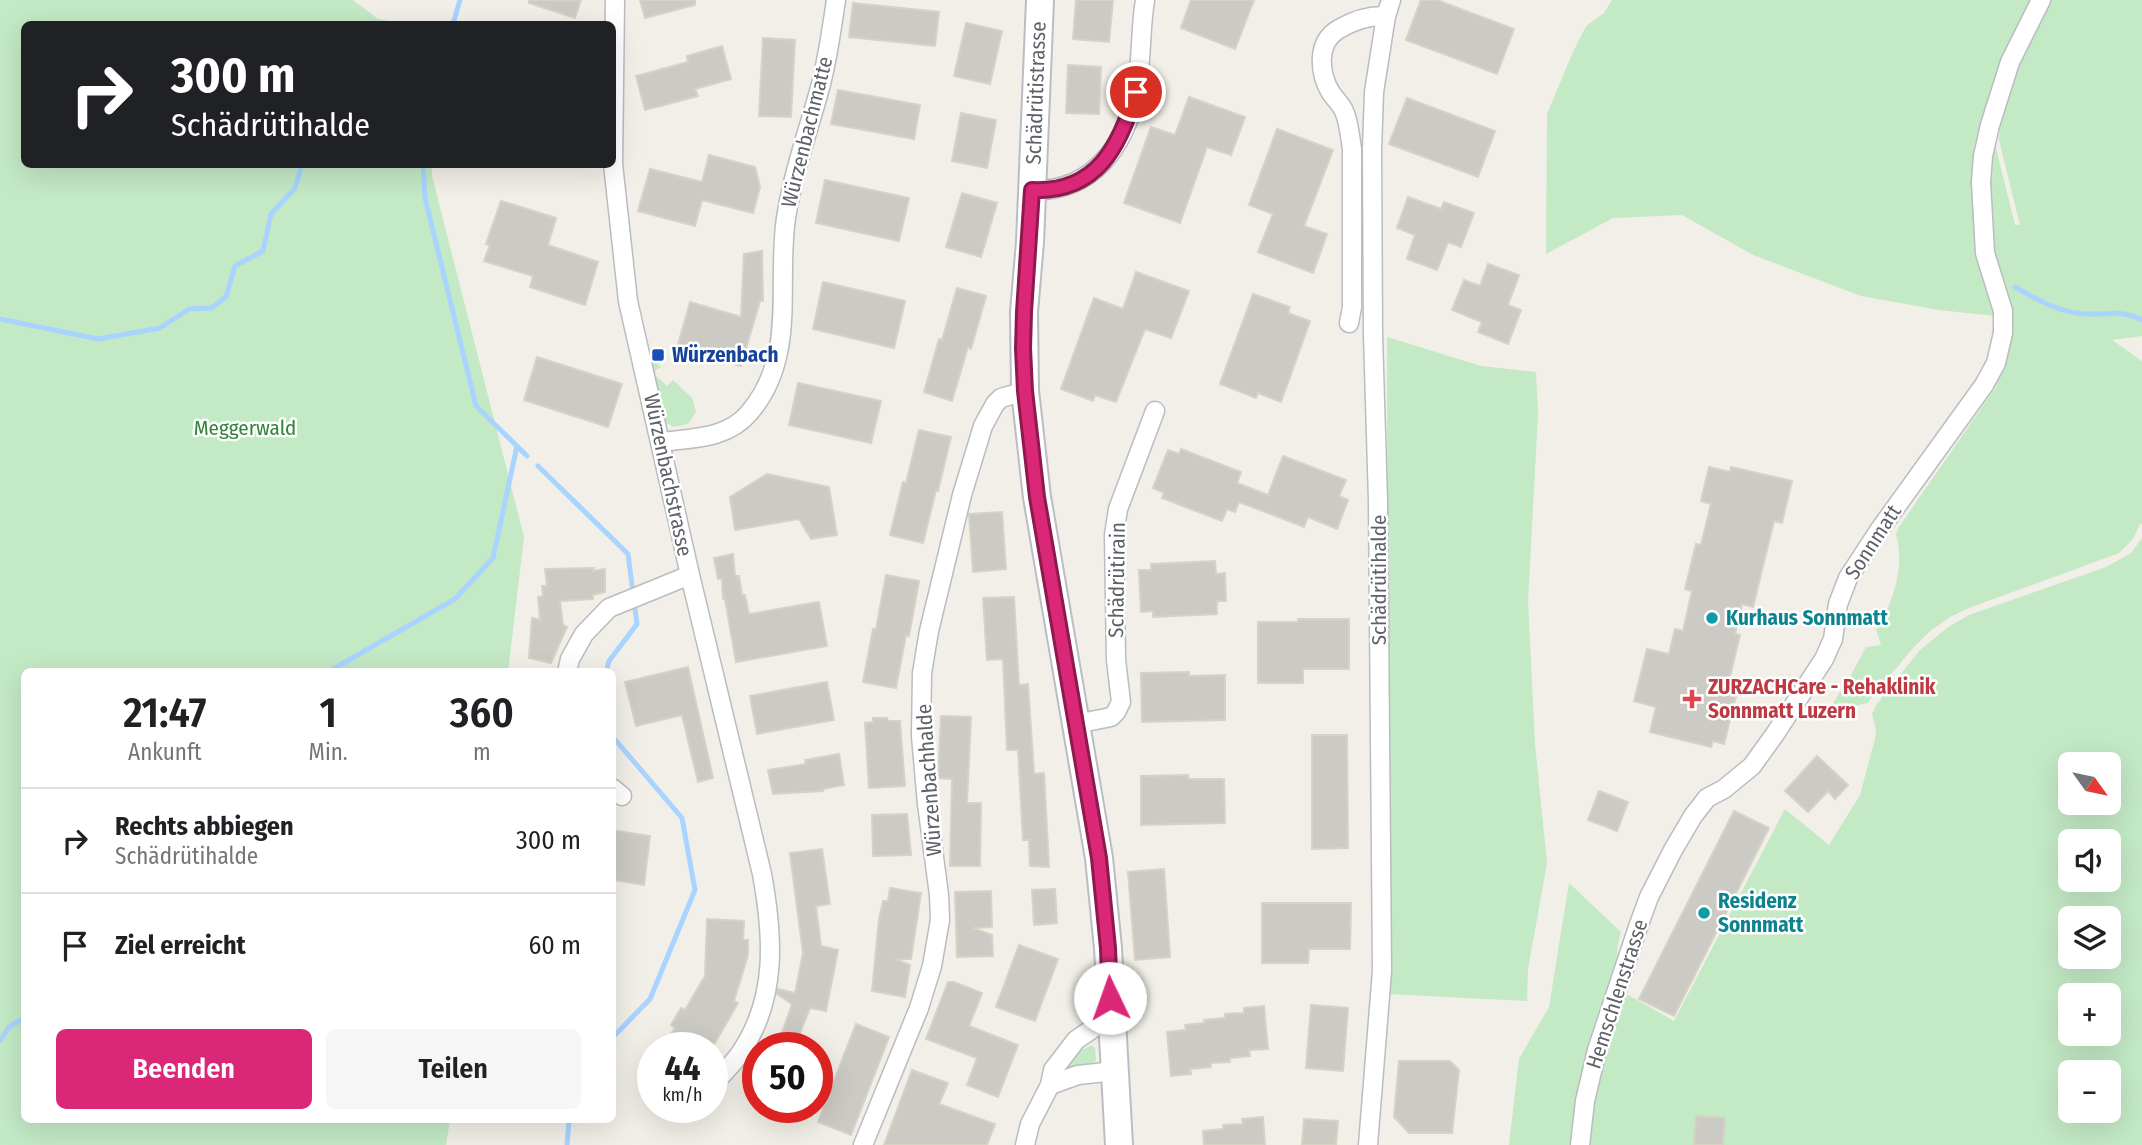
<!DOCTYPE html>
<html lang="de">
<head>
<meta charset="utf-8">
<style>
  :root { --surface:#fff; --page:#f6f6f6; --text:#202124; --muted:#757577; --line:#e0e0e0; --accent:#db2777 }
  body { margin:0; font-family:"Fira Sans Condensed",sans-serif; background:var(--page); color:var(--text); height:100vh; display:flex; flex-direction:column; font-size:26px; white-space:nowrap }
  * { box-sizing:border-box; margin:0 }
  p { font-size:23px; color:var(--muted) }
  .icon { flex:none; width:38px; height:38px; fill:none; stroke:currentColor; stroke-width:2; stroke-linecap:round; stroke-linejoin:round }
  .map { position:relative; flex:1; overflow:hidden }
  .sheet { position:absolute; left:21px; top:668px; width:595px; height:455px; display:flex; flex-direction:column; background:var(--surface); border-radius:10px; box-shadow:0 7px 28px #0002 }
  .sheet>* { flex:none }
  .top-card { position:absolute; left:21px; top:21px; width:595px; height:147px; border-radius:10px; box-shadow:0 7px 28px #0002; background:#202124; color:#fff; overflow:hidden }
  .needle { width:46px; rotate:123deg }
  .controls { position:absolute; left:2058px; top:752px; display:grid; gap:14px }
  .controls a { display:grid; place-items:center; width:63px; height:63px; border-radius:10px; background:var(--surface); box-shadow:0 7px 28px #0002; font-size:35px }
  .speed { position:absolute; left:637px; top:1032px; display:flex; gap:14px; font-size:35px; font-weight:700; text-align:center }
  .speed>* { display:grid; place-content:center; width:91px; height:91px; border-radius:50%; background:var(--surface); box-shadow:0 7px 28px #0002; line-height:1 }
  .speed small { font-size:18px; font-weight:400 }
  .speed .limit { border:10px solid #d22; background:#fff; color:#111 }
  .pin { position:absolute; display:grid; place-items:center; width:60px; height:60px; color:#fff; margin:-30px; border:4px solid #fff; border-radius:50%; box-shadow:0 2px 7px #0007 }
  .me { position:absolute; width:77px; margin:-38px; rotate:357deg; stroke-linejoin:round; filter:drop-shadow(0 0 5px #0008) }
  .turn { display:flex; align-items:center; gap:24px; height:147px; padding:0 35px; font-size:32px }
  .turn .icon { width:91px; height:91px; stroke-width:2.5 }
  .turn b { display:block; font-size:49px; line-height:60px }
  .eta { display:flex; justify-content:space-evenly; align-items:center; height:119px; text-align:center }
  .eta b { font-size:42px; font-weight:600; line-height:49px }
  .cta { display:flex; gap:14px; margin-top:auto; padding:14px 35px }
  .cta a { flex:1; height:80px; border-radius:10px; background:var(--accent); color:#fff; font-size:28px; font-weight:600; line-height:80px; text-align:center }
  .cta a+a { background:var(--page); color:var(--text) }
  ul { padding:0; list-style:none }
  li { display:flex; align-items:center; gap:21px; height:105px; padding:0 35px; border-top:2px solid var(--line) }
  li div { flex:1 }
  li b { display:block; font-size:26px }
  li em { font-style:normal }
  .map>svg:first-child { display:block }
</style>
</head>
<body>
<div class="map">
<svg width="2142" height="1145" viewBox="0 0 2142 1145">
  <rect width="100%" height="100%" fill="#f1efe7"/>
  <g fill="#c3e9c5" fill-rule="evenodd">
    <path d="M0 0H353L378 19 407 24H24V164L432 165V176L524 537 508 672H24V1120H450L446 1145H0Z"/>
    <path d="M1612 0H2033L2005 51 1980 136 1996 300 1995 316 1939 310 1861 296 1753 255 1682 215 1613 218 1546 254 1547 114 1573 52 1586 26 1604 13Z"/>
    <path d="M2051 0H2142V336L2112 340 2142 361V524H2140L2133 539 2119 553 1969 608 1950 617 1929 632 1913 648 1867 703 1831 712 1830 709 1840 692 1854 689 1851 675 1866 647 1881 645 1876 629C1894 603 1905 565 1896 534L1899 527 1996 387 2012 338 2002 289 1987 240 1986 179 1998 126 1995 144 2015 225H2020L1999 140C2001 93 2029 41 2051 0Z"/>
    <path d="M1387 337 1481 366 1536 372 1538 414 1528 601 1535 744 1547 863 1528 969 1527 1001 1388 994Z"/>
    <path d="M650 359 654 360 661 367 656 370 655 375 667 386 673 380 692 398 696 412 688 424 674 427 663 421Z"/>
    <path d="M2142 538V1145H1585L1597 1072 1623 992 1674 1021 1785 809 1829 845 1860 795 1875 739 1876 730 1872 714 1876 705 1919 651 1947 628 1969 615 2106 567 2131 553ZM2070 765H2109V803H2070ZM2070 842H2109V880H2070ZM2070 919H2109V957H2070ZM2070 996H2109V1034H2070ZM2070 1073H2109V1111H2070Z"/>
    <path d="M1569 883 1621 932 1618 943 1616 963 1585 1061 1578 1090 1571 1145H1509L1519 1059 1549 1007Z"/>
    <path d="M1092 1045 1095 1048 1096 1060 1093 1064 1062 1072 1076 1053Z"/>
  </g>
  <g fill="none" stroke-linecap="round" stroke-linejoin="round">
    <g stroke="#a9d4ff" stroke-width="5">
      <path d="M453 24 460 0"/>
      <path d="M423 164 425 198 476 406 527 456"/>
      <path d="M2015 287C2038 300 2061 314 2088 314 2109 315 2120 309 2142 320"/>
      <path d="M0 319 98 339 160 328 189 309 211 308 226 297 235 266 263 251 271 214 295 188 302 164"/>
      <path d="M538 466 628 554 637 624 609 661 606 672"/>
      <path d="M328 672 455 599 493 558 517 446"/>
      <path d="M612 736 682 818 695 890 650 999 612 1038"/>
      <path d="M0 1041 9 1027 24 1018"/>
      <path d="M567 1145 569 1120"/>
    </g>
  </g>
  <g fill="#cccac4" stroke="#d6d2c5" stroke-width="2">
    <path d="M529 0H581L575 18 529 3Z"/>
    <path d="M640 0H695V5L645 18Z"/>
    <path d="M1076 0H1113L1109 42 1073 39Z"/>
    <path d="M1191 0H1254L1235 49 1181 28Z"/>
    <path d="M1421 0H1437L1514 29 1497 74 1406 40Z"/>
    <path d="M853 3 939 12 935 46 849 37Z"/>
    <path d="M966 23 1002 31 990 84 954 76Z"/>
    <path d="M763 38 795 40 791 117 759 116Z"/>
    <path d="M722 46 731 79 695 89 698 96 645 110 636 76 688 62 687 56Z"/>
    <path d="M1068 65 1101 67 1099 114 1066 113Z"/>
    <path d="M838 90 920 105 914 139 831 124Z"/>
    <path d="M1189 97 1245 117 1231 155 1207 147 1180 223 1124 203 1151 127 1175 135Z"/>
    <path d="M1407 98 1495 131 1478 177 1389 144Z"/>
    <path d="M961 113 996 120 987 168 952 161Z"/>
    <path d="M1277 129 1333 150 1304 226 1327 234 1313 273 1258 252 1273 214 1249 205Z"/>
    <path d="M709 155 755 167 760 187 753 213 702 200 695 226 638 211 650 169 702 182Z"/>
    <path d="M825 180 909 198 899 241 816 223Z"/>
    <path d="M962 193 997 203 981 257 946 247Z"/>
    <path d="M1408 197 1441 209 1444 202 1474 213 1461 247 1448 242 1437 270 1407 259 1415 235 1397 228Z"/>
    <path d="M501 201 556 218 548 245 598 262 585 305 530 287 533 276 484 261 490 245 486 244Z"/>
    <path d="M762 251 763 301H760L741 366 677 348 690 302 741 317 744 254Z"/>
    <path d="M1488 264 1519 275 1508 305 1521 310 1508 344 1478 332 1482 322 1452 310 1464 280 1480 286Z"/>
    <path d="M1136 272 1189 291 1171 338 1145 329 1116 402 1095 395 1093 401 1061 389 1094 298 1123 309Z"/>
    <path d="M823 282 905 301 894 348 813 329Z"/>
    <path d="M957 288 986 296 971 349 968 347 952 401 924 392 939 339 942 340Z"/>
    <path d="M1253 294 1290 307 1288 313 1310 321 1281 402 1258 393 1256 398 1220 384Z"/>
    <path d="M537 357 622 384 608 427 524 400Z"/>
    <path d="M798 383 881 401 871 443 789 425Z"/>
    <path d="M919 430 951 437 938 491 936 490 923 543 890 535 903 482 906 483Z"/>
    <path d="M1181 449 1241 472 1237 483 1268 495 1283 456 1346 480 1339 496 1348 500 1337 529 1308 517 1304 527 1239 502 1235 512 1227 509 1222 521 1162 498 1164 493 1153 488 1168 450 1179 454Z"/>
    <path d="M1709 467 1730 472 1731 467 1792 481 1782 523 1774 521 1753 607 1742 604 1735 634 1740 635 1728 685 1738 688 1724 744 1713 741 1711 747 1650 732 1656 707 1634 701 1647 649 1669 654 1675 629 1683 631 1692 591 1685 589 1696 544 1701 545 1711 504 1701 501Z"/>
    <path d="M767 474 829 487 837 535 811 539 799 519 735 530 730 497Z"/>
    <path d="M1002 512 1006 569 973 572 969 514Z"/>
    <path d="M733 554 735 576H739L742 595H745L749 614 819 602 827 646 736 662 725 599H723L722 578 718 579 714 558Z"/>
    <path d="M1215 561 1216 574 1225 573 1226 601H1217V614L1153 617V611L1141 612 1139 570H1151V564Z"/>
    <path d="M594 568 593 571 605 569V592L593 595V599L560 601 563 625 567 627 551 663 529 658 532 618 540 620 538 597 543 596 542 586H547L545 569Z"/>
    <path d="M886 575 919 581 909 636 906 635 896 688 863 682 873 629H876Z"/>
    <path d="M1014 597 1019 685 1028 684 1034 774 1044 773 1049 867 1030 866 1029 840H1023L1018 750H1007L1003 659 987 660 983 598Z"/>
    <path d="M1298 619H1349V669H1303V683H1258V622H1298Z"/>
    <path d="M688 667 713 778 698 782 682 715 636 726 625 682Z"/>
    <path d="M1189 672V676L1225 675V720L1142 722 1141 673Z"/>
    <path d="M827 682 834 720 757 734 750 696Z"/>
    <path d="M941 716 971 717 967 803H981L980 866H950L952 779 938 778Z"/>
    <path d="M873 718H887L888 721H900L905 786 869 788 865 723 873 722Z"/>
    <path d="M1312 735H1347L1348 848 1312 849Z"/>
    <path d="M839 754 844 785 823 789V791L773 794 768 770 806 764 805 760Z"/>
    <path d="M1817 756 1848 785 1835 799 1828 791 1808 812 1785 791Z"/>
    <path d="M1188 775V779H1224L1225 823 1141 825V776Z"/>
    <path d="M1599 791 1628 802 1617 831 1588 820Z"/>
    <path d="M1734 811 1769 828 1674 1016 1639 999Z"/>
    <path d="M907 814 911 855 873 856 872 815Z"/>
    <path d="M612 830 650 836 644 885 614 880 616 872 612 871Z"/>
    <path d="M822 849 830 904 816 906 821 946 838 950 826 1011 810 1008 794 1048H778L782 1040 780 1039 792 1004 777 994 778 989 795 993 803 953 790 853Z"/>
    <path d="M1164 869 1170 957 1135 960 1128 872Z"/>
    <path d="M890 888 921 893 911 959H895L910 965 905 997 872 991 879 919 883 901H888Z"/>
    <path d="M1055 889 1057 923 1034 925 1032 890Z"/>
    <path d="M991 891 992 927 973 928 992 935 993 956 957 957 955 892Z"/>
    <path d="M1262 903H1351L1350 949H1309L1308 963H1262Z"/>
    <path d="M707 919 744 921 743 940H748V955L734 1001 738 1003 712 1048H679L667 1041 675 1028 671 1025 681 1008 685 1010 705 976Z"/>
    <path d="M1019 945 1058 959 1035 1021 996 1007Z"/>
    <path d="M948 982H954L982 993 969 1026 1018 1045 998 1097 967 1085 977 1058 926 1039Z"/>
    <path d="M1311 1005 1348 1008 1343 1071 1306 1068Z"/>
    <path d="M1264 1006 1268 1049 1249 1050 1250 1056 1230 1058V1062L1210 1063 1211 1067 1190 1069 1191 1074 1171 1076 1167 1032 1186 1030 1185 1025 1204 1023V1020L1225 1018V1014L1244 1013V1008Z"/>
    <path d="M856 1024 889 1037 851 1135 818 1122Z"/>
    <path d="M1399 1061H1450L1459 1070 1452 1133H1409L1394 1117Z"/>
    <path d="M912 1070 948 1083 939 1104 995 1124 987 1145H884Z"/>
    <path d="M1696 1116 1725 1118 1723 1145H1694Z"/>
    <path d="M1263 1117 1265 1145H1204L1203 1131 1224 1129 1223 1125 1243 1124 1242 1119Z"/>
    <path d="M1304 1119 1338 1121 1336 1145H1302Z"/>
  </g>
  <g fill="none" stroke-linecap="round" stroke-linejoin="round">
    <defs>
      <g id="street">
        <path d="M615 0 613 164 628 301 690 575 762 874C773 935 778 997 741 1052 733 1064 722 1075 712 1085"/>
        <path d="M1032 190C1092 192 1125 147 1136 92 1142 62 1140 30 1145 0"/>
        <path d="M1349 323 1352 307V149C1350 136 1349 122 1344 111 1341 104 1335 99 1331 93 1319 73 1316 42 1339 29 1354 20 1368 15 1386 16"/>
        <path d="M661 442C693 438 727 439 749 413 798 356 776 285 786 218 793 172 809 129 821 84 828 56 832 28 836 0"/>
        <path d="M567 672 570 659 584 634 609 608 690 575"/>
        <path d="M1076 724 1111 717 1116 712 1121 702 1116 660 1114 535 1118 509 1155 411"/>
        <path d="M612 788 622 796"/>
        <path d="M1050 1085 1078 1075 1115 1071"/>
        <path d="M863 1145 919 1008 932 966 940 920 939 895 927 804 921 736 922 673 929 631 962 495 983 426 995 404 1001 398 1025 391"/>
        <path d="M1025 1145 1030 1124 1050 1085 1053 1070 1076 1040 1098 1025 1111 1023"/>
        <path d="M1368 1145 1382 971 1378 501 1373 335 1372 149 1374 92 1386 16 1391 0"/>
        <path d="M1580 1145 1585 1101 1597 1050 1638 927 1649 897 1673 850 1693 816 1707 798 1724 789 1752 766 1775 734 1824 659 1833 639 1838 604 1848 578 1880 529 1984 385 1996 363 2003 333V311L1985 253 1981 182 1983 156 1990 125 2010 62 2041 0"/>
      </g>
      <path id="secondary" d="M1040 0 1030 242 1024 312 1025 391 1037 497 1099 858 1108 948 1119 1145"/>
    </defs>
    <use href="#street" stroke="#b9bcc1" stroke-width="21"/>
    <use href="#secondary" stroke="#babdc3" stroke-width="30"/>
    <use href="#street" stroke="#fff" stroke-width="18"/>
    <use href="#secondary" stroke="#fff" stroke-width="26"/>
  </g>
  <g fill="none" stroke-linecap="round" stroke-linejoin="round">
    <defs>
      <path id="route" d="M1110 998 1108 948 1099 858 1037 497 1025 391 1023 348 1024 312 1032 190C1097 193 1120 146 1136 92"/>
    </defs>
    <use href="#route" stroke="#8e194d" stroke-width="18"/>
    <use href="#route" stroke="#db2777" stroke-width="12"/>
  </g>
  <rect fill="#1a4fb4" stroke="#fff" stroke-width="2.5" x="651" y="348" width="14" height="14" rx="3.5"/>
  <g fill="#0f9aa8" stroke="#fff" stroke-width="2.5">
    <circle cx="1712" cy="618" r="7"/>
    <circle cx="1704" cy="913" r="7"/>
  </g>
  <path fill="#e0444e" stroke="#fff" stroke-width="2.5" d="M1688.5 688.5h7v7h7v7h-7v7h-7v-7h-7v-7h7z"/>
  <g text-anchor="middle" stroke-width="5" stroke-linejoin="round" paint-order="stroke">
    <g font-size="21" fill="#5e6268" stroke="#fff">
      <text transform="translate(1036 93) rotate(-88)" y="7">Schädrütistrasse</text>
      <text transform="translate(807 132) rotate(-76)" y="7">Würzenbachmatte</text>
      <text transform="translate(668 475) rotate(78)" y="7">Würzenbachstrasse</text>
      <text transform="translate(1873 542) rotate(-57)" y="7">Sonnmatt</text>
      <text transform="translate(1117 580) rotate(-89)" y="7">Schädrütirain</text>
      <text transform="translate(1379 580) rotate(-90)" y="7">Schädrütihalde</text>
      <text transform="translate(929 780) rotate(-94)" y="7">Würzenbachhalde</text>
      <text transform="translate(1617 994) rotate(-72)" y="7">Hemschlenstrasse</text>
    </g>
    <g font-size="21" font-weight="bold" fill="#164399" stroke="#fff" text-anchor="start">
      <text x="672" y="362">Würzenbach</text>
    </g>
    <g font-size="21" fill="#31833a" stroke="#fff">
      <text x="245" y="435">Meggerwald</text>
    </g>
    <g font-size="21" font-weight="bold" fill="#0d838f" stroke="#fff" text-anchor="start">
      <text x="1726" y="625">Kurhaus Sonnmatt</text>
      <text x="1718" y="908">Residenz<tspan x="1718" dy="24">Sonnmatt</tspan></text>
    </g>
    <g font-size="21" font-weight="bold" fill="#be3a42" stroke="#fff" text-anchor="start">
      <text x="1708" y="694">ZURZACHCare - Rehaklinik<tspan x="1708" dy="24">Sonnmatt Luzern</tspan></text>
    </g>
  </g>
</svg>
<div class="controls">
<a><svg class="needle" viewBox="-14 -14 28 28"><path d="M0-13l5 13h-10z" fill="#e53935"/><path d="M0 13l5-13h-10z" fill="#757577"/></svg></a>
<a><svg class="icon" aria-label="sound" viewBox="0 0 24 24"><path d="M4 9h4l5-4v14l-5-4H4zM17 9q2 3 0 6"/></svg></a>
<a><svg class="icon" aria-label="layers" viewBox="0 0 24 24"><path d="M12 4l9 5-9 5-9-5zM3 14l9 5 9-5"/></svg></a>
<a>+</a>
<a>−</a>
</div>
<div class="speed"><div>44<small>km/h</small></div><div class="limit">50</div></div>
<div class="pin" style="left:1136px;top:92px;background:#d93025"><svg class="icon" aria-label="arrive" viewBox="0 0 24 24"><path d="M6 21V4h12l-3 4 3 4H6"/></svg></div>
<svg class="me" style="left:1110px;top:998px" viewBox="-20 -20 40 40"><circle r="19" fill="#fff"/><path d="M0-13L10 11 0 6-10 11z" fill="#db2777"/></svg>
<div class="top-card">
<div class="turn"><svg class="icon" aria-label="right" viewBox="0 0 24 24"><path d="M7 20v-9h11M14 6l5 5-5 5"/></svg><div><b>300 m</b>Schädrütihalde</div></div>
</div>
<section class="sheet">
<div class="eta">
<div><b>21:47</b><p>Ankunft</p></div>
<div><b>1</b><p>Min.</p></div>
<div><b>360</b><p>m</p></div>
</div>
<ul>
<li><svg class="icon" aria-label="right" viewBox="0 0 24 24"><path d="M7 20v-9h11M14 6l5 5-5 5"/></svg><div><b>Rechts abbiegen</b><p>Schädrütihalde</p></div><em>300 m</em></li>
<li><svg class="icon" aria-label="arrive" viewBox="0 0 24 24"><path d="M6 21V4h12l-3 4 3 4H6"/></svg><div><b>Ziel erreicht</b></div><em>60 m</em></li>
</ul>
<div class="cta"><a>Beenden</a><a>Teilen</a></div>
</section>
</div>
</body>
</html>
